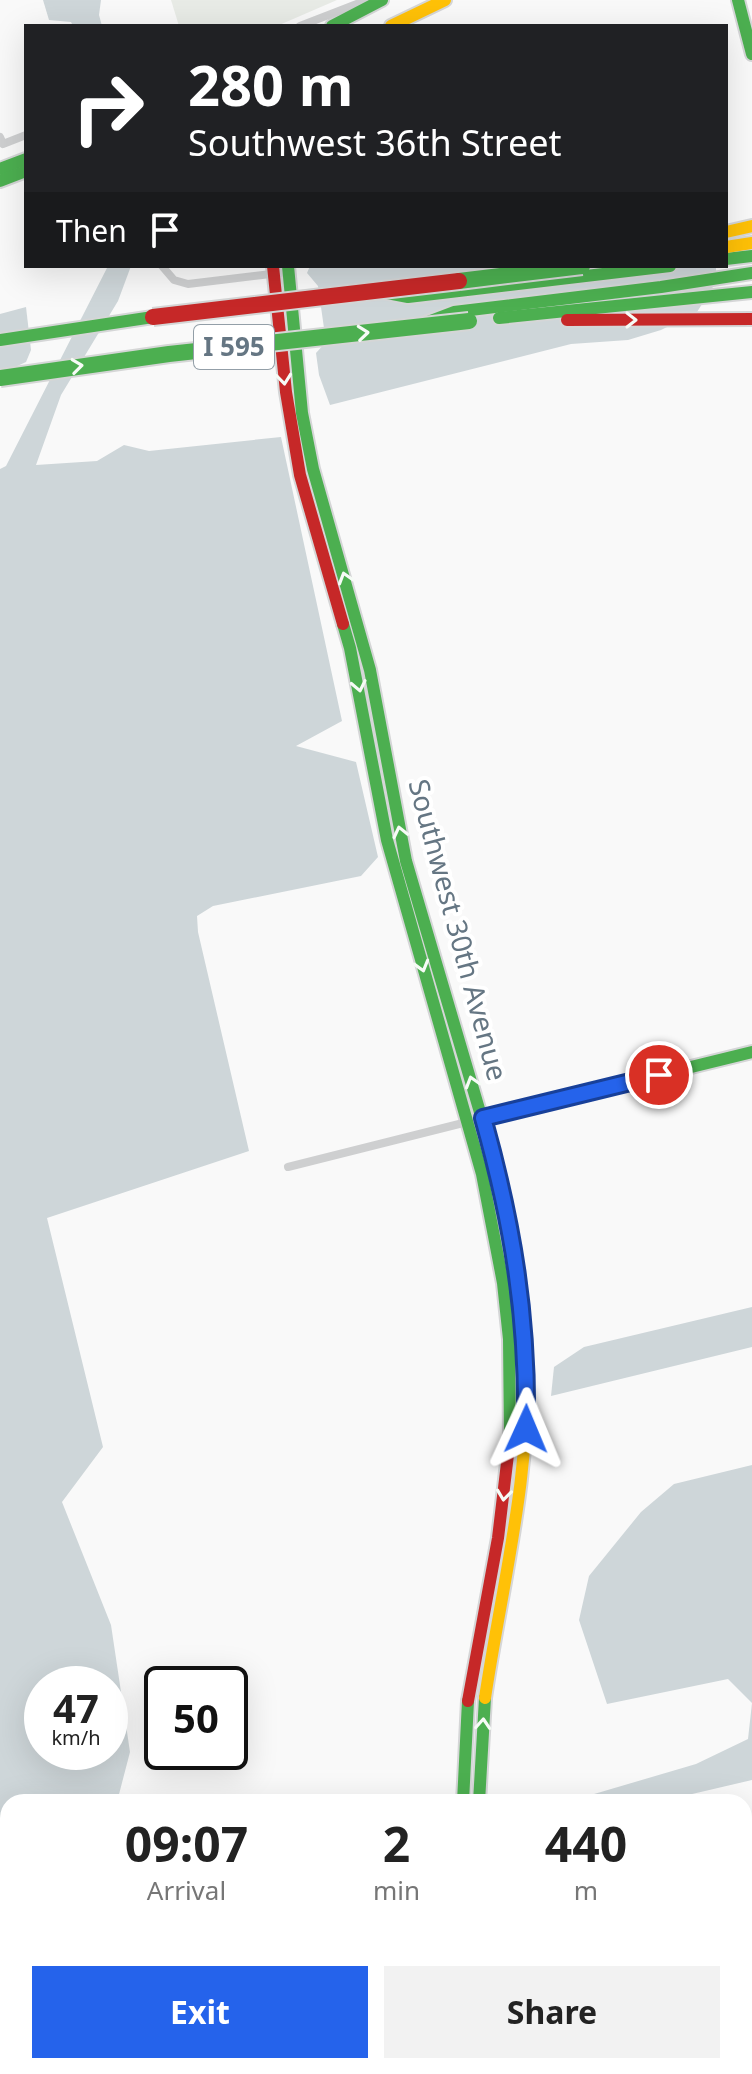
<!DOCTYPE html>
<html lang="en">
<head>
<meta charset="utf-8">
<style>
  :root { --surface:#fff; --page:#f2f2f2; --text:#222; --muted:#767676; --accent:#2563eb }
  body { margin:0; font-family:"Noto Sans",sans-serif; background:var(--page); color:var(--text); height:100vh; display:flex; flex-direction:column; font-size:30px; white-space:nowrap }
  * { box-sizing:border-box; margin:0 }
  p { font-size:26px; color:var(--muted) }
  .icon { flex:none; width:44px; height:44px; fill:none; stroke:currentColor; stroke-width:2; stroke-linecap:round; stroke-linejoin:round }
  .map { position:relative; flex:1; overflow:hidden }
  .panel { position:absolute; left:0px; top:1794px; width:752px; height:280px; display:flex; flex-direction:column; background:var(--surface); border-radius:24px 24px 0 0; box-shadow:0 8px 32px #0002 }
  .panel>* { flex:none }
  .top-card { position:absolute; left:24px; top:24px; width:704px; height:244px; border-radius:0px; box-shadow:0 8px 32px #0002; background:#202124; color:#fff; overflow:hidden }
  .speed { position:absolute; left:24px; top:1666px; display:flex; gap:16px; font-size:40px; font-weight:700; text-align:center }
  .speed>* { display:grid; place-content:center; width:104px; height:104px; border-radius:50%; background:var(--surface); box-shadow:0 8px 32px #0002; line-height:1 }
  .speed small { font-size:20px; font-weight:400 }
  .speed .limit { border:4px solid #111; border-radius:12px; background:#fff; color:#111 }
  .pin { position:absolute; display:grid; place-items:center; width:68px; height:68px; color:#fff; margin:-34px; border:4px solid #fff; border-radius:50%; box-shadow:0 2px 8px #0007 }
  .me { position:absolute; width:88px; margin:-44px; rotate:1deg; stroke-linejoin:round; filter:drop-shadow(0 0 6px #0008) }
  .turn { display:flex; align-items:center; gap:28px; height:168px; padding:0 32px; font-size:36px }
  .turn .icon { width:104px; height:104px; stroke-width:2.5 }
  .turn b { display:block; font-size:56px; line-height:68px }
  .then { display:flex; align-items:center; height:76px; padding:0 32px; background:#0003; gap:16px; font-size:30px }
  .eta { display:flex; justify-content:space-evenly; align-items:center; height:136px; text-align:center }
  .eta b { font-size:48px; font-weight:700; line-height:56px }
  .primary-button { display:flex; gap:16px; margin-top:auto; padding:16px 32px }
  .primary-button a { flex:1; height:92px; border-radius:0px; background:var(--accent); color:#fff; font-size:32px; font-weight:700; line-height:92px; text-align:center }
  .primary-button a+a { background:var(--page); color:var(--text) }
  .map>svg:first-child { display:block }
</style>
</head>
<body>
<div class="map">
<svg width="752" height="2074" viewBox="0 0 752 2074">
  <rect width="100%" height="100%" fill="#f9f9f9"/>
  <path fill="#e8ebe6" d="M171 0H337L277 26H179Z"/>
  <g fill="#ced6d9" fill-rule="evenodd">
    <path d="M43 0H101L99 15 102 26H73L71 22 49 20Z"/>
    <path d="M108 266H131L118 301 61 395 36 465 97 461 124 445 149 451 281 437 342 721 296 746 356 762 378 857 361 876 213 906 197 916 198 932 249 1151 47 1218 103 1447 62 1502 111 1625 130 1752 117 1802H8V1932L0 1934V469L6 466ZM42 1684H110V1752H42Z"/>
    <path d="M310 266H716V282L697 312 661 330 628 340 571 344 330 405 319 375 316 353 326 342 318 286 307 273Z"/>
    <path d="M26 307 31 350 26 362 0 374V314Z"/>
    <path d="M752 1307V1347L551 1396 554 1367 584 1347Z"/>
    <path d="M752 1465V1780L658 1802H567L696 1764 748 1739 752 1703 728 1679 607 1704 579 1620 589 1576 641 1512 674 1484Z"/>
  </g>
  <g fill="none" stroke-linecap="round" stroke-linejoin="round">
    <defs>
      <g id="fast">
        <path d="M738 0 752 54"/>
        <path d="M332 26 382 0"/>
        <path d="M0 169 26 159"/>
        <path d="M0 181 26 171"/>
        <path d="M726 259 752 256"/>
        <path d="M288 266 302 413 313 469 370 670 406 861 497 1170 519 1278 526 1357"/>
        <path d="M382 292 408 297 670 266"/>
        <path d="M499 318 752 292"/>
        <path d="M425 323 454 312 661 287 752 273"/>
        <path d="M0 340 153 317"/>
        <path d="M343 624 350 648 387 840 482 1174 503 1283 509 1339 510 1438"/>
        <path d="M483 1118 752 1052"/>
        <path d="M463 1802 468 1701"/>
        <path d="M479 1802 485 1698"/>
        <path d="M744 2004 752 2002"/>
        <path d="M744 2021 752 2019"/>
        <path d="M483 2074 512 2066"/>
      </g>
      <g id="slow">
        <path d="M391 26 445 0"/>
        <path d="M726 232 752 226"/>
        <path d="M726 247 752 243"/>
        <path d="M485 1698C502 1584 532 1473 526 1357"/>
        <path d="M545 2074 576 2066"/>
      </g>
      <g id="jam">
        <path d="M273 266 286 392 300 475 343 624"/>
        <path d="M567 320 752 319"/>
        <path d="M468 1701 498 1538 510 1438"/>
        <path d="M522 2066 524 2074"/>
      </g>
    </defs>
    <use href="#fast" stroke="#d5d6d7" stroke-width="16"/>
    <use href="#slow" stroke="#d5d6d7" stroke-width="16"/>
    <use href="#jam" stroke="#d5d6d7" stroke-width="16"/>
    <g stroke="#cecfd0" stroke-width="8">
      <path d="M300 26 367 0"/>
      <path d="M0 137 3 144 26 135"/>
      <path d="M162 266 174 280 188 284 288 272"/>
      <path d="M288 1167 483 1118"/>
    </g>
    <use href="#fast" stroke="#4caf50" stroke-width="12"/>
    <use href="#slow" stroke="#ffc107" stroke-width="12"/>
    <use href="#jam" stroke="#c62828" stroke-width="12"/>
    <defs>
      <g id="fast-bridge">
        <path d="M459 281 582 266"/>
        <path d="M0 378 169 354 469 321"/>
      </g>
      <path id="jam-bridge" d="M153 317 459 281"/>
    </defs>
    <use href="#fast-bridge" stroke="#d5d6d6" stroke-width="20" stroke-linecap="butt"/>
    <use href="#jam-bridge" stroke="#d5d6d6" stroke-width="20" stroke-linecap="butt"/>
    <use href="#fast-bridge" stroke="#4caf50" stroke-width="16"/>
    <use href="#jam-bridge" stroke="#c62828" stroke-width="16"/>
  </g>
  <defs><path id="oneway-chevron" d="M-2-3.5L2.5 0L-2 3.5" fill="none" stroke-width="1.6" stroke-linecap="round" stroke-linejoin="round" transform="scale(2)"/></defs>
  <g stroke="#f6fbf6">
    <use href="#oneway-chevron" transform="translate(631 320)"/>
    <use href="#oneway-chevron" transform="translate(363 333) rotate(-6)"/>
    <use href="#oneway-chevron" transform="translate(77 366) rotate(-7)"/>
    <use href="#oneway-chevron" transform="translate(284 379) rotate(84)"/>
    <use href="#oneway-chevron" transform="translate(345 578) rotate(-107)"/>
    <use href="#oneway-chevron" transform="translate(359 686) rotate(78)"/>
    <use href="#oneway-chevron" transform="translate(400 832) rotate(-103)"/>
    <use href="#oneway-chevron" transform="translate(422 966) rotate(74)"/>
    <use href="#oneway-chevron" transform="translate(472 1082) rotate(-107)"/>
    <use href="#oneway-chevron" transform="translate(504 1495) rotate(97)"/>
    <use href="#oneway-chevron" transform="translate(483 1724) rotate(-86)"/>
  </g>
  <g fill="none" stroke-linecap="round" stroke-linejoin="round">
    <defs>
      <path id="route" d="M526 1429C528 1318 513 1225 483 1118L659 1075"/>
    </defs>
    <use href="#route" stroke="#184099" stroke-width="20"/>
    <use href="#route" stroke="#2563eb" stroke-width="14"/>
  </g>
  <g text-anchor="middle" stroke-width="8" stroke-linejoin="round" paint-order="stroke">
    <rect fill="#fff" stroke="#939fa8" stroke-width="2" x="194" y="325" width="80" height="44" rx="6"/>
    <g font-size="26" font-weight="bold" fill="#657683">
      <text x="234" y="356">I 595</text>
    </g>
    <g font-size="28" fill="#657683" stroke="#fff">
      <text transform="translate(458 930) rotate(75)" y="10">Southwest 30th Avenue</text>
    </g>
  </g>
</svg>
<div class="speed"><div>47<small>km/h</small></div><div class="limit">50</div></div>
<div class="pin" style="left:659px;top:1075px;background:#d93025"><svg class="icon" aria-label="arrive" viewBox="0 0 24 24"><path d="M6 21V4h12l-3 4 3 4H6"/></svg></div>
<svg class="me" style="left:526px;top:1429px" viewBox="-20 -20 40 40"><path d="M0-17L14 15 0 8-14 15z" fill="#2563eb" stroke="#fff" stroke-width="4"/></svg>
<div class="top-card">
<div class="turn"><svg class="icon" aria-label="right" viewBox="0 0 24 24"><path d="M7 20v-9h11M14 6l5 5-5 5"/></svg><div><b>280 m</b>Southwest 36th Street</div></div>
<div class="then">Then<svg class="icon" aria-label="arrive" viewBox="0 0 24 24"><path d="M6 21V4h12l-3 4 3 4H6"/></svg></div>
</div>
<section class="panel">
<div class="eta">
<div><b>09:07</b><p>Arrival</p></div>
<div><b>2</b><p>min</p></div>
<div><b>440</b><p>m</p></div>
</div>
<div class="primary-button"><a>Exit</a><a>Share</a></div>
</section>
</div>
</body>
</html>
